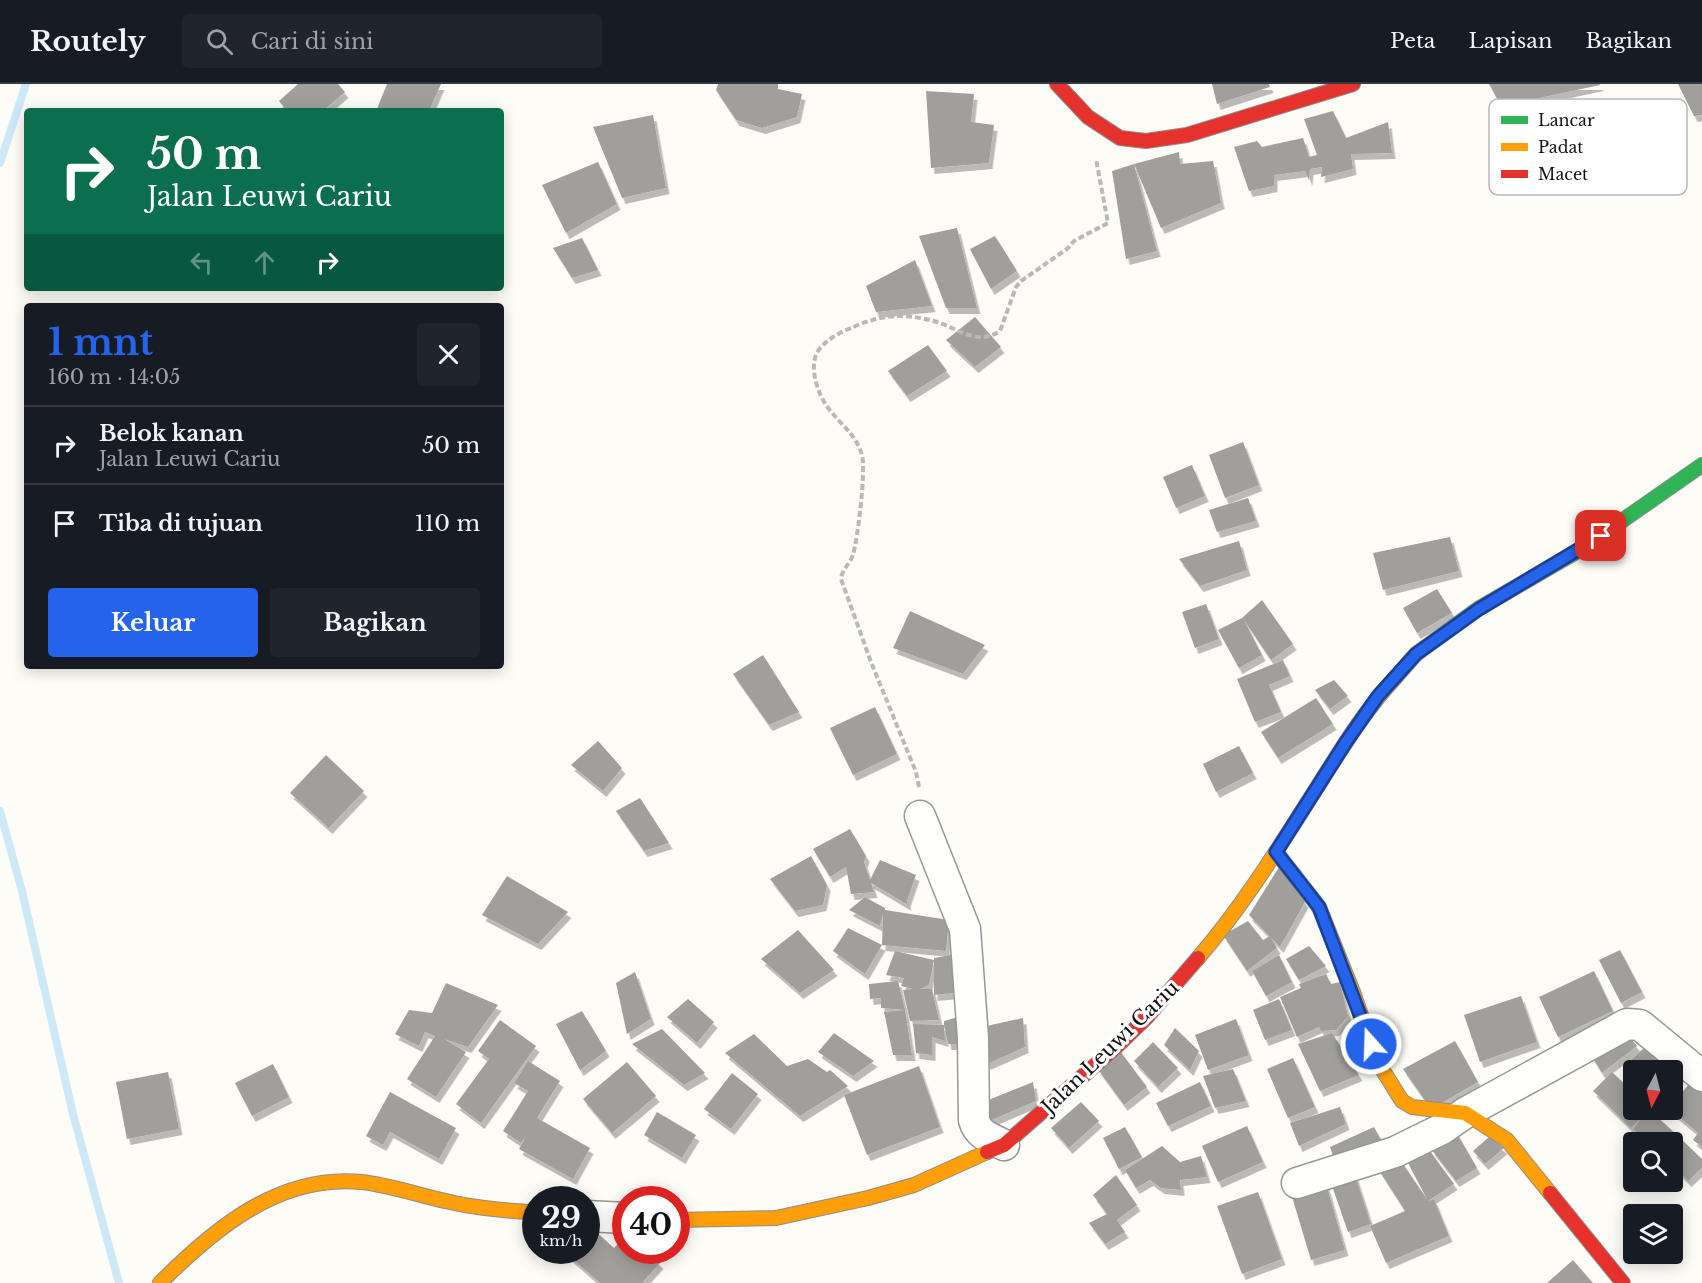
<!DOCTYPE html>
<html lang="id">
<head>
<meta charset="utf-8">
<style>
  :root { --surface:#171b24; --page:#20242c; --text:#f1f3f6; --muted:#9ea1a6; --line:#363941; --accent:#2563eb }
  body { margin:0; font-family:"Libre Baskerville",serif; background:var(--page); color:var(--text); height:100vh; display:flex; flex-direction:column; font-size:22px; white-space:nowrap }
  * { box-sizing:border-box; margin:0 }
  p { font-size:20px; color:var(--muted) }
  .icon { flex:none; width:33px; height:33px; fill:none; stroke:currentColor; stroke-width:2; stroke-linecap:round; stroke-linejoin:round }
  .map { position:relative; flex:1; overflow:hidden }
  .details { position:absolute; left:24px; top:219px; width:480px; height:366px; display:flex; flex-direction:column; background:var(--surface); border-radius:6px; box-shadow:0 3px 15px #0003 }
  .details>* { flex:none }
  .banner { position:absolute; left:24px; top:24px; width:480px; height:183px; border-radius:6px; box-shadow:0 3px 15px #0003; background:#0b6e4f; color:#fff; overflow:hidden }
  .needle { width:39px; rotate:187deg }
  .controls { position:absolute; left:1623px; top:976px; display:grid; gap:12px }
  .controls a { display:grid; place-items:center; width:60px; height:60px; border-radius:6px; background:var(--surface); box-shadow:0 3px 15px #0003; font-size:30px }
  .speed { position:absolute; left:522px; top:1102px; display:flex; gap:12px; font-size:30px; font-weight:700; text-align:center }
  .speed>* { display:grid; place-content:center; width:78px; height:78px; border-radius:50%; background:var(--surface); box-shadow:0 3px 15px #0003; line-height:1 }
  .speed small { font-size:15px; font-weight:400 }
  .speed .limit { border:9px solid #d22; background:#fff; color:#111 }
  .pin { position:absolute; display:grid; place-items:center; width:51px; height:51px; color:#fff; margin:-26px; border-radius:12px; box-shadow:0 3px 9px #0006 }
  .me { position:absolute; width:66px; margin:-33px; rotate:340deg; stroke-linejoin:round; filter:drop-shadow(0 0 4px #0008) }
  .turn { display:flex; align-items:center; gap:21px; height:126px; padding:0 24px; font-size:27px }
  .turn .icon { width:78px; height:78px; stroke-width:2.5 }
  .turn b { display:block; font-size:42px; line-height:51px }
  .lanes { display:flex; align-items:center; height:57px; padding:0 24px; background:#0003; justify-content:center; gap:30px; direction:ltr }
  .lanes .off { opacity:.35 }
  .round { display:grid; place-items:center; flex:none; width:63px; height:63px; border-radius:6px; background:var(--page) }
  .head { display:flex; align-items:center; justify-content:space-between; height:102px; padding:0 24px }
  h1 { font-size:36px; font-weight:700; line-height:45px; color:var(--accent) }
  .primary-button { display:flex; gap:12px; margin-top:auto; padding:12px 24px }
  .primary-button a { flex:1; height:69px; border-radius:6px; background:var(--accent); color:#fff; font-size:24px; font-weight:700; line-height:69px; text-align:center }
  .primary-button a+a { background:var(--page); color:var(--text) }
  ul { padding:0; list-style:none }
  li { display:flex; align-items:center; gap:18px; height:78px; padding:0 24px; border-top:2px solid var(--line) }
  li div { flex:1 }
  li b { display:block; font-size:22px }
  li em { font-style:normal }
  header { display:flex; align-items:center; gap:36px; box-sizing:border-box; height:84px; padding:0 30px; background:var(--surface); border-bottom:2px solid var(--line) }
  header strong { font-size:28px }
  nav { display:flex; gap:33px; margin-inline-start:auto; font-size:21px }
  .search { width:420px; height:54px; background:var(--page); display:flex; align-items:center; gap:15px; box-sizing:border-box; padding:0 21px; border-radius:6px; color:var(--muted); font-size:22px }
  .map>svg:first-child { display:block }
</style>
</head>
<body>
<header>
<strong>Routely</strong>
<div class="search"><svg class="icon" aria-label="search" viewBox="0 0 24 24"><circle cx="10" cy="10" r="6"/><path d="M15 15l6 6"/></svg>Cari di sini</div>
<nav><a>Peta</a><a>Lapisan</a><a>Bagikan</a></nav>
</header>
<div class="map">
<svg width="1702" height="1199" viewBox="0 0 1702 1199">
  <defs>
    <filter id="shadow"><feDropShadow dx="3.5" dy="6" stdDeviation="0" flood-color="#0004"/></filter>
  </defs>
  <rect width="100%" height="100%" fill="#fdfcf7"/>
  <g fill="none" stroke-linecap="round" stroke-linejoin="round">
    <g stroke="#cde8f7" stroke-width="8">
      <path d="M0 79 26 0"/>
      <path d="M0 727 22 807 73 1030 119 1199"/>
    </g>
  </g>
  <g fill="#a19f9c" filter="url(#shadow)">
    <path d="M298 0H338L345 8 323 27H287L279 17Z"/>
    <path d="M387 0H441L429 27H382L377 25Z"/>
    <path d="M718 0H778V5L802 10 797 33 762 44 736 36 716 6Z"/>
    <path d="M1212 0H1269L1270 3 1217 20Z"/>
    <path d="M1489 0H1600V1L1501 22Z"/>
    <path d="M1678 0H1702V31L1694 32Z"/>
    <path d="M926 7 974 10 971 38 994 41 989 79 931 84Z"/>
    <path d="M1333 27 1346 54 1388 38 1392 69 1351 70 1353 85 1321 93 1322 83 1310 85 1309 96 1305 87 1274 91V102L1249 107 1234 63 1257 57 1262 63 1303 54 1309 73 1317 71 1304 35Z"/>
    <path d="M653 31 666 104 622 114 593 43Z"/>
    <path d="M1179 68 1180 80 1213 77 1221 119 1161 144 1134 80 1157 167 1126 175 1112 87 1134 80Z"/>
    <path d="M598 78 617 120 566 149 542 101Z"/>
    <path d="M957 144 977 224H946L919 152Z"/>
    <path d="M995 152 1017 187 991 205 970 165Z"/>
    <path d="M582 154 598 186 572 194 553 164Z"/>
    <path d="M915 176 932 222 876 228 866 202Z"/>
    <path d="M975 233 1001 263 975 283 946 256Z"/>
    <path d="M928 261 947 287 907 312 888 287Z"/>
    <path d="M1243 358 1259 401 1225 414 1209 371Z"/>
    <path d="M1192 381 1205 412 1176 424 1163 393Z"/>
    <path d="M1248 414 1256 437 1217 448 1209 426Z"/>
    <path d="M1450 453 1459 487 1383 506 1373 469Z"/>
    <path d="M1239 457 1247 486 1200 502 1179 475Z"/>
    <path d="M1437 505 1452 529 1417 549 1403 524Z"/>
    <path d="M1262 516 1293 560 1271 576 1244 536 1262 571 1239 584 1218 546 1242 534Z"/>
    <path d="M1206 520 1219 555 1195 564 1182 528Z"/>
    <path d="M910 527 985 561 963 590 893 564Z"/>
    <path d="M763 571 799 628 769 641 733 590Z"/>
    <path d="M1283 576 1290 592 1269 601 1281 628 1255 638 1237 595Z"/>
    <path d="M1334 596 1348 612 1330 625 1315 606Z"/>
    <path d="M1316 614 1333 640 1278 674 1261 648Z"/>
    <path d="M875 623 897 670 853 691 830 644Z"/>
    <path d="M598 657 622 684 603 707 571 681Z"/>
    <path d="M1239 662 1253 689 1216 708 1203 680Z"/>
    <path d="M326 671 364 707 329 744 290 709Z"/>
    <path d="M640 714 669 759 644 767 616 727Z"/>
    <path d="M850 745 866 772 864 778 870 796 880 776 916 791 907 817 908 821 871 799 874 808 851 810 846 783 830 793 813 765Z"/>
    <path d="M811 772 827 801 823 821 795 827 770 795Z"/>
    <path d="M1279 783 1305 818 1280 863 1249 831Z"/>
    <path d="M507 792 568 828 538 860 482 831Z"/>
    <path d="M865 813 885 824V826L949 836 946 867 882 861 865 890 833 867 848 844 882 861 883 830 880 842 849 826Z"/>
    <path d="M1248 837 1263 856 1270 852 1277 864 1247 887 1223 851Z"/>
    <path d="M798 846 834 886 800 909 761 875Z"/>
    <path d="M1309 862 1326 882 1299 896 1286 875Z"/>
    <path d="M1620 866 1642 908 1621 919 1599 876Z"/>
    <path d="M895 867 934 876 929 901 920 905H932L939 936 910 937 903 906 913 905 901 902 904 894 886 891Z"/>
    <path d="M962 869 967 908 934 911V874Z"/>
    <path d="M1279 871 1292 898 1266 912 1252 887Z"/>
    <path d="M1594 887 1613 927 1558 953 1539 913Z"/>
    <path d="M635 888 651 935 627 950 616 899Z"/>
    <path d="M1326 890 1331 900 1340 898 1348 932 1336 946 1321 947 1319 943 1297 953 1280 913 1301 904 1299 900Z"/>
    <path d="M898 897 905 926 912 971H893L884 928 905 926 881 924V914L870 915 869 900Z"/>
    <path d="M446 899 498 921 468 963 444 955 466 968 436 1013 407 995 435 952 425 948 419 962 395 950 409 926 432 929Z"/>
    <path d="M1521 912 1537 958 1480 978 1464 931Z"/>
    <path d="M688 915 714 938 697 959 667 933Z"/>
    <path d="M1279 915 1292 946 1265 956 1253 926Z"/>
    <path d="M582 927 606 967 580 986 556 940Z"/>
    <path d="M965 931 973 960H948L944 941 945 957 932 953V971L916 969 913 940 944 941V937Z"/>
    <path d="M1023 934 1025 963 987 980 973 945Z"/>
    <path d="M1236 935 1249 971 1208 986 1195 951Z"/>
    <path d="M500 936 536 962 481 1039 456 1020 489 975 478 967Z"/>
    <path d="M1175 944 1199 967 1190 986 1164 961Z"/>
    <path d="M1622 944 1637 962 1602 989 1587 965Z"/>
    <path d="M662 945 705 989 684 1001 632 960Z"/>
    <path d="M834 949 874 977 853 992 818 968Z"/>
    <path d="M1332 949 1359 991 1320 1007 1298 960Z"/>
    <path d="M754 950 787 982 808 975 827 988 830 986 848 1002 800 1032 725 969Z"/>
    <path d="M1455 957 1478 998 1431 1025 1403 985Z"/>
    <path d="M1153 958 1178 984 1158 1003 1134 977Z"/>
    <path d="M1644 964 1668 987H1634V993L1623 983Z"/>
    <path d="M1120 967 1147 1003 1124 1021 1097 984Z"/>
    <path d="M1293 974 1315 1023 1288 1034 1267 985Z"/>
    <path d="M528 977 560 997 537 1034 590 1064 573 1095 519 1065 526 1052 521 1059 503 1047 528 1007 514 999Z"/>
    <path d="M627 978 656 1012 612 1049 583 1015Z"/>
    <path d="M273 980 289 1013 252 1032 235 999Z"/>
    <path d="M919 982 940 1043 867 1071 844 1011Z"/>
    <path d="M1233 985 1246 1017 1215 1024 1203 992Z"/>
    <path d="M168 988 179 1045 127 1055 116 998Z"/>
    <path d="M1612 988 1634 1009V1026H1650L1678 1052 1671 1059H1648L1633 1045 1643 1032 1631 1044 1593 1007Z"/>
    <path d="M732 989 758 1010 731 1045 704 1025Z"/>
    <path d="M1033 998 1036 1017 987 1038 981 1019Z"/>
    <path d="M1200 998 1211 1022 1168 1042 1156 1019Z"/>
    <path d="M1690 999 1702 1009V1063L1693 1056 1698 1049 1672 1027V1020Z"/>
    <path d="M390 1008 456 1044 439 1075 390 1048 383 1061 366 1052Z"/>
    <path d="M1081 1018 1099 1037 1069 1064 1051 1044Z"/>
    <path d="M1340 1023 1346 1040 1299 1062 1290 1039Z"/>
    <path d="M657 1028 696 1051 682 1074 644 1051Z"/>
    <path d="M1247 1042 1263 1078 1218 1098 1202 1062Z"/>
    <path d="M1125 1043 1142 1073 1119 1085 1103 1054Z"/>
    <path d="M1374 1043 1385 1063 1337 1083 1330 1063Z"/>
    <path d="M1455 1046 1477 1084 1456 1097 1431 1065Z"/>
    <path d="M1678 1052 1702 1075V1084L1688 1097 1672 1081V1061Z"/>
    <path d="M1489 1053 1504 1064 1485 1080 1473 1067Z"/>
    <path d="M1162 1062 1180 1078 1201 1072 1207 1093 1180 1096 1181 1106 1161 1104 1150 1096 1136 1104 1125 1086Z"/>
    <path d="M1430 1067 1454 1100 1428 1117 1434 1115 1449 1152 1386 1179 1370 1142 1405 1127 1375 1080 1395 1068 1427 1115 1408 1079Z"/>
    <path d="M1354 1088 1371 1140 1348 1148 1330 1096Z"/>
    <path d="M1116 1091 1137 1121 1117 1136 1125 1148 1105 1160 1089 1139 1107 1130 1093 1111Z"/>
    <path d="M1325 1096 1345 1166 1311 1176 1290 1106Z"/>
    <path d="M1258 1108 1282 1175 1242 1190 1217 1122Z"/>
    <path d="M593 1145 614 1164 626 1151V1167H647L660 1179 642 1199H600L569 1172 573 1167H586V1152Z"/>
    <path d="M1573 1176 1593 1199H1547Z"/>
  </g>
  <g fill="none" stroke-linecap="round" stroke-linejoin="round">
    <defs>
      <g id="street">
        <path d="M920 732 965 845 973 954 974 1036C978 1051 990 1054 1004 1061"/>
        <path d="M1297 1099 1395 1068 1442 1045 1465 1029 1627 940 1640 941 1702 992"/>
        <path d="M586 1132 626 1134"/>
      </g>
      <path id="fast" d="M1395 594 1416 570 1478 525 1583 464 1702 381"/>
      <g id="slow">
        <path d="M1276 768 1319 823 1353 908 1377 977 1402 1017 1412 1023 1465 1029 1507 1056 1550 1109"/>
        <path d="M1198 874C1244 821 1281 760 1318 702 1342 664 1365 626 1395 594"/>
        <path d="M676 1136 776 1134 868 1114 914 1101 987 1068"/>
        <path d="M160 1199C214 1145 279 1090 361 1098 391 1101 420 1112 450 1118 478 1125 507 1126 536 1129"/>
      </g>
      <g id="jam">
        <path d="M1057 0 1088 33 1120 54 1146 57 1187 51 1353 0"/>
        <path d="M987 1068 1004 1061 1116 963 1147 933 1198 874"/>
        <path d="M1550 1109 1623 1199"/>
      </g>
    </defs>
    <use href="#street" stroke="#979795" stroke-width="33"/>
    <use href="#fast" stroke="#8e8d8b" stroke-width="16"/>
    <use href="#slow" stroke="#8e8d8b" stroke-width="16"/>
    <use href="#jam" stroke="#8e8d8b" stroke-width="16"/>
    <path stroke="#b9b9b8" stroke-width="4" stroke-dasharray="6 3" stroke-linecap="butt" d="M919 703 916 688 871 578 841 495C842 485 850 480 853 471 858 453 866 387 862 371 857 353 844 343 833 330 820 317 807 284 818 267 826 256 838 249 851 244 866 237 883 232 900 232 913 232 928 235 940 239 961 247 979 261 1000 247L1016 203 1021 197 1067 165 1074 157 1108 139 1096 75"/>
    <use href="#street" stroke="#fffffe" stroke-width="30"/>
    <use href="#fast" stroke="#30b455" stroke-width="14"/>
    <use href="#slow" stroke="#ff9f0a" stroke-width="14"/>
    <use href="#jam" stroke="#e5322d" stroke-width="14"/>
  </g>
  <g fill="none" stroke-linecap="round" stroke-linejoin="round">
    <defs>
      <path id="route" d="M1371 960 1319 823 1276 768 1346 658 1378 612 1416 570 1479 525 1601 452"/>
    </defs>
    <use href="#route" stroke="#184099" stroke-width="15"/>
    <use href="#route" stroke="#2563eb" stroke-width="10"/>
  </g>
  <g text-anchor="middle" stroke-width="6" stroke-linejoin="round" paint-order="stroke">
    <g font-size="20" fill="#111" stroke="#fff">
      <text transform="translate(1110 963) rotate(-44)" y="7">Jalan Leuwi Cariu</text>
    </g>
  </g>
  <rect x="1489" y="15" width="198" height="96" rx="9" fill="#fff" stroke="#b8b8b8" stroke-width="1.5"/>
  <rect x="1501" y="32" width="27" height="8" fill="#30b455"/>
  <rect x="1501" y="59" width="27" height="8" fill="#ff9f0a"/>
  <rect x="1501" y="86" width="27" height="8" fill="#e5322d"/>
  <g font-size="16" fill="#111">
    <text x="1538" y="42">Lancar</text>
    <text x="1538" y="69">Padat</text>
    <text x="1538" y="96">Macet</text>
  </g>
</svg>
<div class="controls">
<a><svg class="needle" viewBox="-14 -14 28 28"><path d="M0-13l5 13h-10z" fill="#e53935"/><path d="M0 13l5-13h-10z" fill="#9ea1a6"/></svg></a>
<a><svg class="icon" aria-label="search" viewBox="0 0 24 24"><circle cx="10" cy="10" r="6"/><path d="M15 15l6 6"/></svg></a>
<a><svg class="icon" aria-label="layers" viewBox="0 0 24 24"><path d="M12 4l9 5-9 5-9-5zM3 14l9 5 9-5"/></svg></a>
</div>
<div class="speed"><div>29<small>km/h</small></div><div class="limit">40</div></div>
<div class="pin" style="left:1601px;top:452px;background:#d93025"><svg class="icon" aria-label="arrive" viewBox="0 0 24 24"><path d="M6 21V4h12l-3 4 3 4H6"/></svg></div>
<svg class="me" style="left:1371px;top:960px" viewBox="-20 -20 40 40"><circle r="17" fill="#2563eb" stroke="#fff" stroke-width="3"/><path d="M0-11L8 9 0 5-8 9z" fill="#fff"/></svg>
<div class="banner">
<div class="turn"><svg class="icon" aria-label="right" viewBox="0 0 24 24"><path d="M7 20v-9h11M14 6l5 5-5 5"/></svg><div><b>50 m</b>Jalan Leuwi Cariu</div></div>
<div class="lanes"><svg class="icon off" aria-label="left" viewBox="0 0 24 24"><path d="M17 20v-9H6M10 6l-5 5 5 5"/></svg><svg class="icon off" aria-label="ahead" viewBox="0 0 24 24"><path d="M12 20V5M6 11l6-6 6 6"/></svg><svg class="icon" aria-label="right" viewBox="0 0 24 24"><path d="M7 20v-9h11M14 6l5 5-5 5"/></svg></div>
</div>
<section class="details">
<div class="head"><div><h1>1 mnt</h1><p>160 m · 14:05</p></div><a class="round"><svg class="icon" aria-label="close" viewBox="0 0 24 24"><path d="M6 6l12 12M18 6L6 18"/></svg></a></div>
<ul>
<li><svg class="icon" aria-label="right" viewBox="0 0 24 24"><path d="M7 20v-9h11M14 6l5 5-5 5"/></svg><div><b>Belok kanan</b><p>Jalan Leuwi Cariu</p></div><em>50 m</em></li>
<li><svg class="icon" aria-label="arrive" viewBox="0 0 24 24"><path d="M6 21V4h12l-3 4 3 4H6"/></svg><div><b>Tiba di tujuan</b></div><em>110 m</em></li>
</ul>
<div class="primary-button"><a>Keluar</a><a>Bagikan</a></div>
</section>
</div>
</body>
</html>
